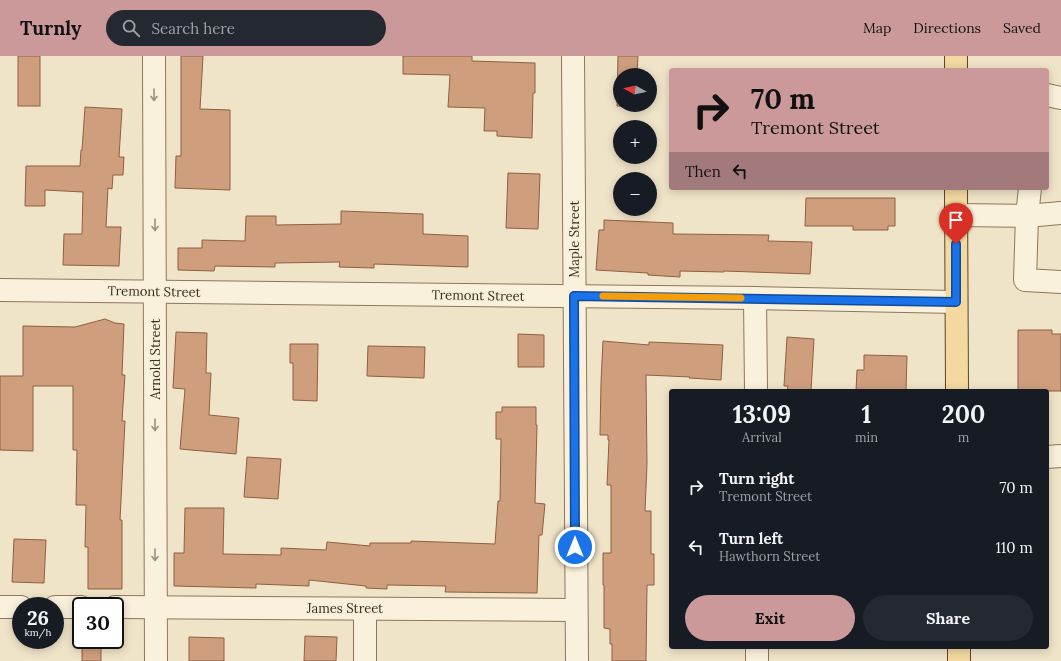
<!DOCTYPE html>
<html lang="en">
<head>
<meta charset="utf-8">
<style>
  :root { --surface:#171b24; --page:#242831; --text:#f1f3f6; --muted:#9ea1a6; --accent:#cc999b }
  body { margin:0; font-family:Lora,serif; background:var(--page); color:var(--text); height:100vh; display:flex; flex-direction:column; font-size:15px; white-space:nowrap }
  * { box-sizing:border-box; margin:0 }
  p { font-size:13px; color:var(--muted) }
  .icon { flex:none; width:22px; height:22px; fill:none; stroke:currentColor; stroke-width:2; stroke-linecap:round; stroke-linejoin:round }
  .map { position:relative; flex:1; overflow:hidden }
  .sheet { position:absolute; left:669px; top:333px; width:380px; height:260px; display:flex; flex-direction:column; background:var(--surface); border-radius:4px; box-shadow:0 2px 10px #0003 }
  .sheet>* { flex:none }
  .guide { position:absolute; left:669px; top:12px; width:380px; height:122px; border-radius:4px; box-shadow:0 2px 10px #0003; background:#cc999b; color:#111; overflow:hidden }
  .needle { width:26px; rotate:278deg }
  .fabs { position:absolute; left:613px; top:12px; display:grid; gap:8px }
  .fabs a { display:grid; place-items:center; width:44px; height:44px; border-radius:50%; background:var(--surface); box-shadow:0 2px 10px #0003; font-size:20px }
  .speed { position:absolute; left:12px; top:541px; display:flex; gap:8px; font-size:20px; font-weight:700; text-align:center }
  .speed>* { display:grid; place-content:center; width:52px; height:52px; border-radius:50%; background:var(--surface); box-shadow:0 2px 10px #0003; line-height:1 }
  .speed small { font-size:10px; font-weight:400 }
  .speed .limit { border:2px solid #111; border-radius:6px; background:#fff; color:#111 }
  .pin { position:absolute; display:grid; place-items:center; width:34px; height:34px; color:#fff; margin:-41px -17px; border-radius:50% 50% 50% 0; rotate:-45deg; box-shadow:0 0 4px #0007 }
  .pin .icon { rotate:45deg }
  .me { position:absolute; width:44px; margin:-22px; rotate:0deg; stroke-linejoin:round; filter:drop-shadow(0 0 3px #0008) }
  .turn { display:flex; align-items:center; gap:14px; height:84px; padding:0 16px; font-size:18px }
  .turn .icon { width:52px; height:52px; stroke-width:2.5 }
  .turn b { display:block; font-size:28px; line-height:34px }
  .then { display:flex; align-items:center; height:38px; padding:0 16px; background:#0003; gap:8px; font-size:15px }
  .eta { display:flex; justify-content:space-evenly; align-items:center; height:68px; text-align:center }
  .eta b { font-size:24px; font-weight:800; line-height:28px }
  .primary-button { display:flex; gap:8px; margin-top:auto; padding:8px 16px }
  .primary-button a { flex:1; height:46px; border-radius:24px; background:var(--accent); color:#111; font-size:16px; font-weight:800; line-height:46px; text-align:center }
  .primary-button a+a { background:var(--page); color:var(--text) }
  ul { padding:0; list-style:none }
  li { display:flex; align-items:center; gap:12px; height:60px; padding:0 16px }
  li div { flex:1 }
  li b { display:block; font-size:15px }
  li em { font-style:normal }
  header { display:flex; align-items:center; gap:24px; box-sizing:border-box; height:56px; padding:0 20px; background:var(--accent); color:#111 }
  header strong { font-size:19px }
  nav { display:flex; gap:22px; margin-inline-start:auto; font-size:14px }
  .search { width:280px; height:36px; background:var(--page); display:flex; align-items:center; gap:10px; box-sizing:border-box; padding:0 14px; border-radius:22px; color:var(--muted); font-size:15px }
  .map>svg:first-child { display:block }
</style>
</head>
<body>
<header>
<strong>Turnly</strong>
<div class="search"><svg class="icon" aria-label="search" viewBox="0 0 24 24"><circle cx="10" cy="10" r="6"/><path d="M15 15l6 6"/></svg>Search here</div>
<nav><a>Map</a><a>Directions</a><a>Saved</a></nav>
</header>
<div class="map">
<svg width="1061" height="605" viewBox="0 0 1061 605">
  <rect width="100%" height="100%" fill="#f0e4c8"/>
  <g fill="#cf9f7d" stroke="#8d5f41">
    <rect x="18" y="0" width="22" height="50"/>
    <path d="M181 0H203L200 53 230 54V134L175 132 176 100H181Z"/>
    <path d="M403 0H472V5L535 7V37H533L532 82 497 80V75H484L485 52 448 51 450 19 403 18Z"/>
    <path d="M618 0H638L637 19H620V49H636V51L617 50Z"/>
    <path d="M85 51 122 53 119 101H124L123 119H113L112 133 108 132 106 171H121L119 210 63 209 64 178H82L83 136 45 134V150H25L26 110H80L81 94H82Z"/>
    <path d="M508 117 540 118 538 173 506 172Z"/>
    <path d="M806 142H895V170H888V174H853V170H805Z"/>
    <path d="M341 155 423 158V178L468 180V211L374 208V212L339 211 340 206 275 207V211L215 210 214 215 178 214V192H202V184L245 185 246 160H276V169L341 168Z"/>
    <path d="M604 164 673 167V178L769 179 768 185 812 186 810 218 724 215V216L680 215V221L648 219V217L596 214 599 174H604Z"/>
    <path d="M105 263 115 267 124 268 122 319H125L122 365H125L120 464H122V533H88V491H85L86 449H76L77 394H73V330H33V395L0 394V320H23V270L75 271Z"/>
    <path d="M1018 274H1052V278H1061V335H1018Z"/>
    <path d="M176 276 207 277 206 317H211L209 359 239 362 236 398 180 393 185 333 173 332Z"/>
    <path d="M518 278 544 279V311H518Z"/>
    <path d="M787 281 814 283 811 335H787L788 330H784Z"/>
    <path d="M603 285 649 289V286L723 289 721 324 689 322 690 321 646 319 647 408 645 455H651V498H654V529H647L646 605H612V588H610V573L604 572V529H603V497H611V429H607L609 384H608V379H600L601 326Z"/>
    <path d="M290 288H318L317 345 293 344V307H290Z"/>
    <path d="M368 290 425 291 424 322 367 320Z"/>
    <path d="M864 299 907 300 906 334 856 335 857 314H864Z"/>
    <path d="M502 351H536V369H537L535 447 545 448 542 479H539L537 537 445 536 446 530 387 529V533L366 532V530L309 524V530L256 528V532L174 530V497H184L185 452H224L223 498 281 499V492L326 494 327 486 370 490V487H411V485L495 488 498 445H500L501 383H496V356H502Z"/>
    <path d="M247 401 281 403 278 443 244 441Z"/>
    <path d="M14 483 46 484 44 527 12 526Z"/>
    <path d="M305 580 337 581 336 605H304Z"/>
    <path d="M189 581 224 582V605H189Z"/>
    <rect x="82" y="587" width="19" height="18"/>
  </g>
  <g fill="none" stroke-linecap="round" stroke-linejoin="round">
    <defs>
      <g id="minor">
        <path d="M154 0 156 605"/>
        <path d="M573 0 577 605"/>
        <path d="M1047 39 1061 42"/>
        <path d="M1030 132 1027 160 1025 224 1061 226"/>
        <path d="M956 159 1027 160 1061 157"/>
        <path d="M0 234 755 242 956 246"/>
        <path d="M755 242 756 335"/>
        <path d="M1047 401 1061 400"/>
        <path d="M0 551H21"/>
        <path d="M55 551H81"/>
        <path d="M115 551 576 554"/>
        <path d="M757 591V605"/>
        <path d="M365 605V553"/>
      </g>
      <g id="major">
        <path d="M956 0V14"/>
        <path d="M956 132 957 335"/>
        <path d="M959 591V605"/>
      </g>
    </defs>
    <use href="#minor" stroke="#8d765c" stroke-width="24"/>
    <use href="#major" stroke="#5b4430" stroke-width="24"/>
    <use href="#minor" stroke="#faf1dc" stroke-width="22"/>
    <use href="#major" stroke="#f3d9a0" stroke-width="22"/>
  </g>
  <defs><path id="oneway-shaft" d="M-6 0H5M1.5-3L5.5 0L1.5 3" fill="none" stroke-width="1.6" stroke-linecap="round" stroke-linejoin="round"/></defs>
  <g stroke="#9c907e">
    <use href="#oneway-shaft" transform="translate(154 39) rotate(90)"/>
    <use href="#oneway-shaft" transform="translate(155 169) rotate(90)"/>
    <use href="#oneway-shaft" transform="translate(155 369) rotate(90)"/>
    <use href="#oneway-shaft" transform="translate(155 499) rotate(90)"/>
  </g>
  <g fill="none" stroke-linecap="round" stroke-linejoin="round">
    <defs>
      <path id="route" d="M575 491 574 240 956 246V188"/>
    </defs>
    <use href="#route" stroke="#114b97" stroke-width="10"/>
    <use href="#route" stroke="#1a73e8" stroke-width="7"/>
    <path stroke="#f59e0b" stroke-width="7" d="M603 240 741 242"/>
  </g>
  <g text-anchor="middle" stroke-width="3" stroke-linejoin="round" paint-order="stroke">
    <g font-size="13" fill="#3d2e20" stroke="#f7eed8">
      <text transform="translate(574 183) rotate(-90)" y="5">Maple Street</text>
      <text transform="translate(154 235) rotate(1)" y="5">Tremont Street</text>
      <text transform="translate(478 239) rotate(1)" y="5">Tremont Street</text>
      <text transform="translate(155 303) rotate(-90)" y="5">Arnold Street</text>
      <text x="345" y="557">James Street</text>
    </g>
  </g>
</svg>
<div class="fabs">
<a><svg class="needle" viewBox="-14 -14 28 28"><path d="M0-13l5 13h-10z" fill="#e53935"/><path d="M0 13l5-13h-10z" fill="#9ea1a6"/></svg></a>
<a>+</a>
<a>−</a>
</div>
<div class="speed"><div>26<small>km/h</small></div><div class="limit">30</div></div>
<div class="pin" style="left:956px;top:188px;background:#d93025"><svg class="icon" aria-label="arrive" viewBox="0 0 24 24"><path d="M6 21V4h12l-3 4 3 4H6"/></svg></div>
<svg class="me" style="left:575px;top:491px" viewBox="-20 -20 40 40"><circle r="17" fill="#1a73e8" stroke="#fff" stroke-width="3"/><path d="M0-11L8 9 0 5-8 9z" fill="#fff"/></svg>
<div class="guide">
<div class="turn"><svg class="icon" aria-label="right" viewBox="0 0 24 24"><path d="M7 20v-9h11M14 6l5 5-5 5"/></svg><div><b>70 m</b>Tremont Street</div></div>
<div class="then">Then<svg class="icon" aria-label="left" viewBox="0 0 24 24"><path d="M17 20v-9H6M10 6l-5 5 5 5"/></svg></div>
</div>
<section class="sheet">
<div class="eta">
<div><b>13:09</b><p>Arrival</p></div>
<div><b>1</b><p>min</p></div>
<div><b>200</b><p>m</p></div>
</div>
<ul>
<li><svg class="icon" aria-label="right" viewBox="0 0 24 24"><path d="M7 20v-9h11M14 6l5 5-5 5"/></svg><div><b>Turn right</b><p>Tremont Street</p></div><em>70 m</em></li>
<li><svg class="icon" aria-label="left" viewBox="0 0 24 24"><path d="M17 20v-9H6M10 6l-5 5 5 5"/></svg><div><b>Turn left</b><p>Hawthorn Street</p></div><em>110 m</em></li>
</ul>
<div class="primary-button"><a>Exit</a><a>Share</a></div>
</section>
</div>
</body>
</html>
